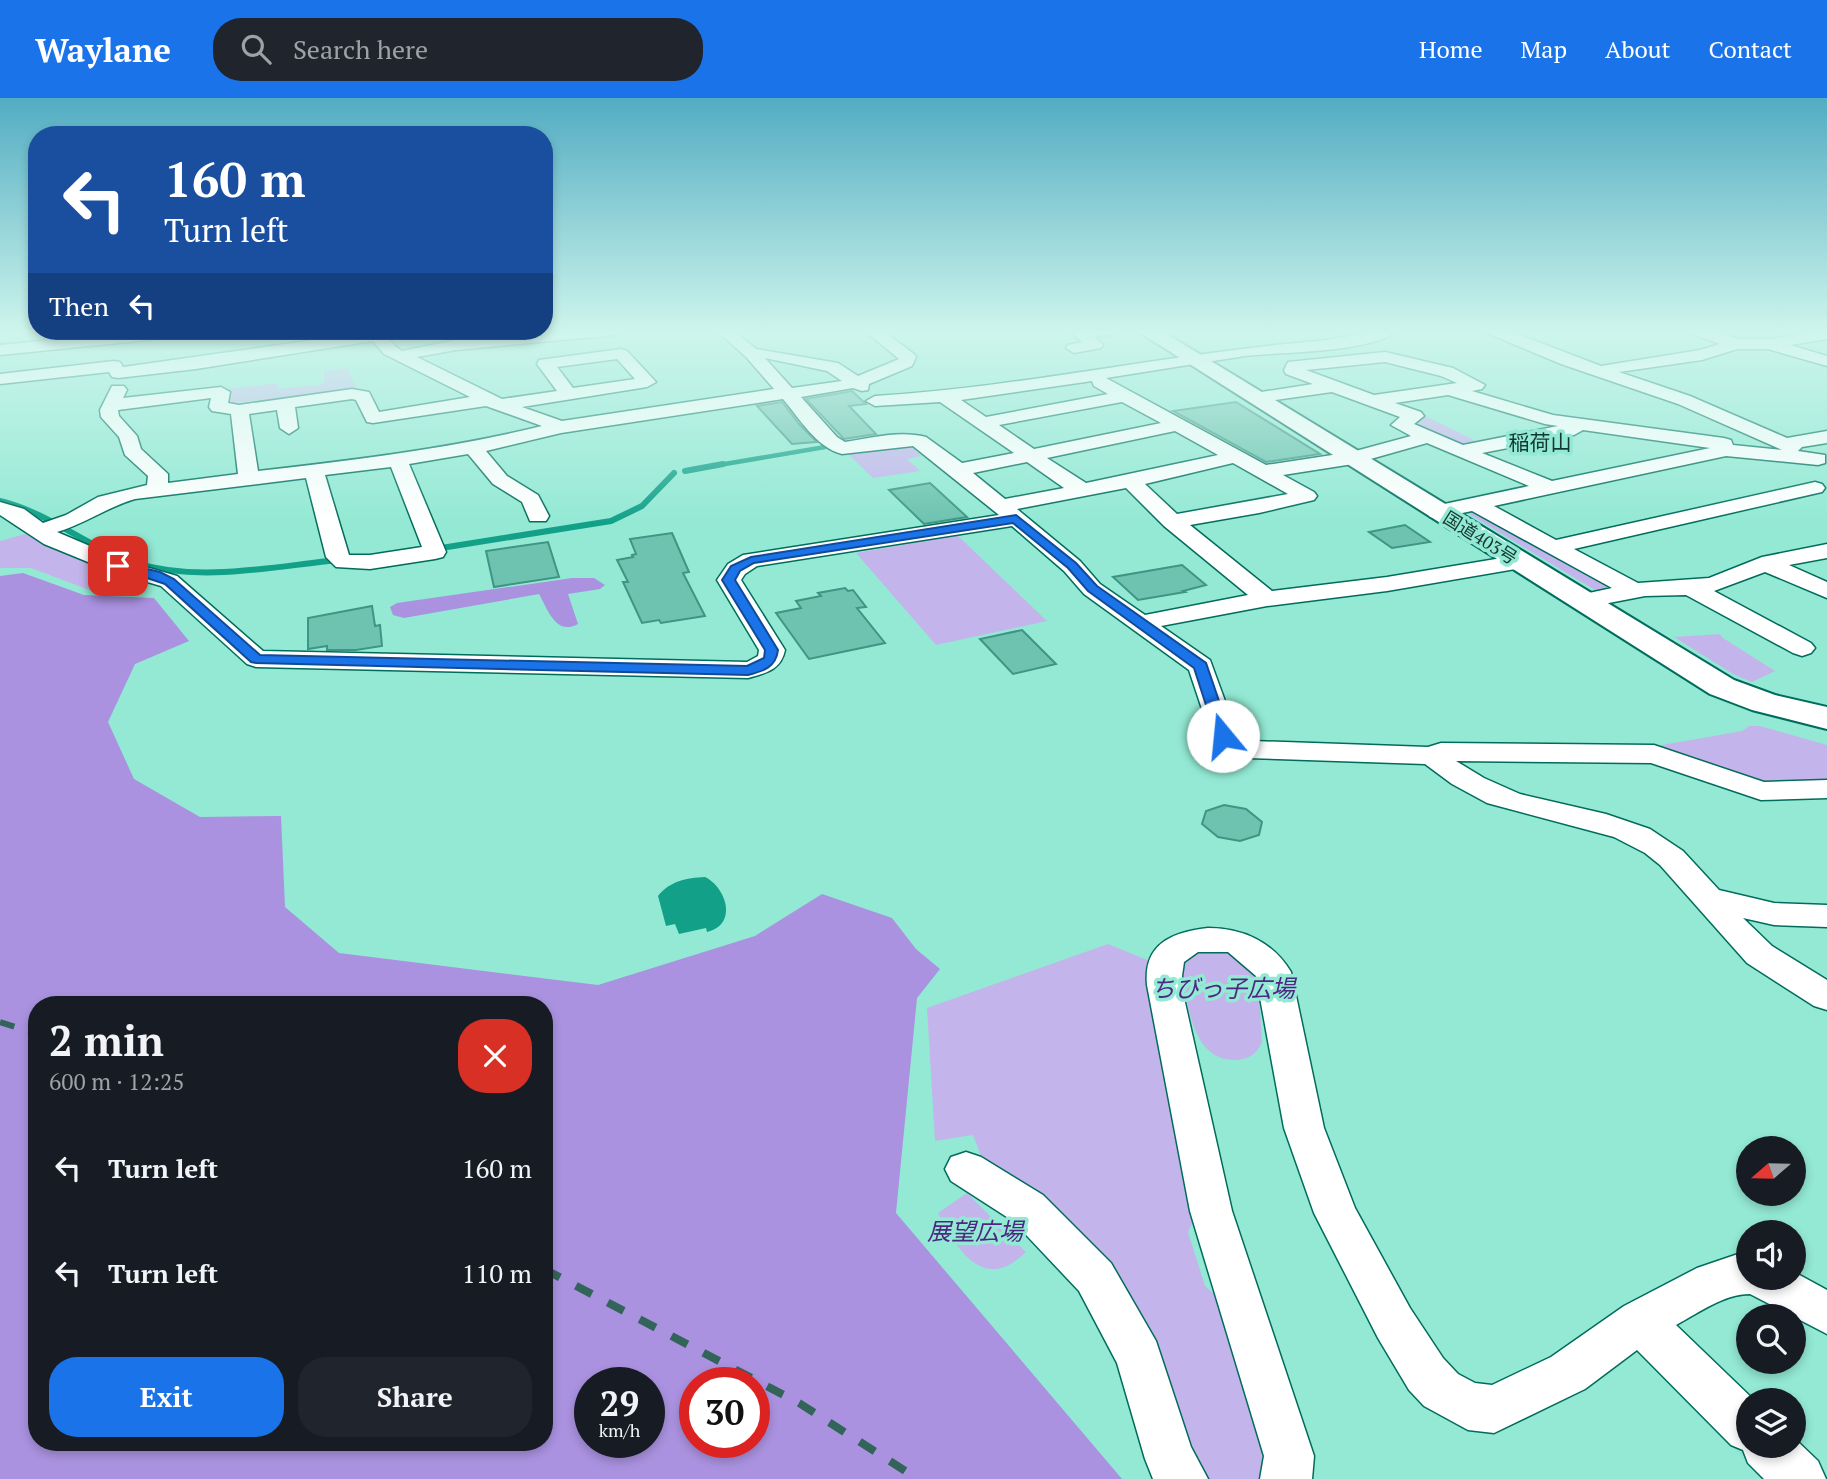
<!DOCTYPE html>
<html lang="en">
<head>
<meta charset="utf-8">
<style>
  :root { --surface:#171b24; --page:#20242c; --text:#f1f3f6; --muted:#9ea1a6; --accent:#1a73e8 }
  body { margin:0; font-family:"PT Serif","Noto Sans JP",serif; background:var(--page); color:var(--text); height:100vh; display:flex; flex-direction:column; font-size:26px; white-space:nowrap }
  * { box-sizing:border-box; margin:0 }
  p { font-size:23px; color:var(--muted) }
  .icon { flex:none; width:38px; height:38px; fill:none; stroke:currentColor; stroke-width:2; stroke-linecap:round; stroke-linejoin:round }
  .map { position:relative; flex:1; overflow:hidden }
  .details { position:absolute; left:28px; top:898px; width:525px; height:455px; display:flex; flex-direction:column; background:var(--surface); border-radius:28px; box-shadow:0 4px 10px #0003 }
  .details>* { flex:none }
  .top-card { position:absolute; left:28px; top:28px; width:525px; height:214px; border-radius:28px; box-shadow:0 4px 10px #0003; background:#1a4fa0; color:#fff; overflow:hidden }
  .needle { width:46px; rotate:250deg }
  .tools { position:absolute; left:1736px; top:1038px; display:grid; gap:14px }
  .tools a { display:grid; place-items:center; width:70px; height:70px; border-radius:50%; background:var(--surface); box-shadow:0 4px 10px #0003; font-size:35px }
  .speed { position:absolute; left:574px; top:1269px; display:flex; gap:14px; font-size:35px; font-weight:700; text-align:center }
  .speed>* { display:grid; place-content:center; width:91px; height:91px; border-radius:50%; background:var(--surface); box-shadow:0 4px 10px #0003; line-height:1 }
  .speed small { font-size:18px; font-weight:400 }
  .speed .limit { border:10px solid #d22; background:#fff; color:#111 }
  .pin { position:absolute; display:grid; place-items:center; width:60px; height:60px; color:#fff; margin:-30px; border-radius:14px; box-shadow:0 4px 10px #0006 }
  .me { position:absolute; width:77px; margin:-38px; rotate:343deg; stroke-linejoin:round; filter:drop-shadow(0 0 5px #0008) }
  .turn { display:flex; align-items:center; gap:24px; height:147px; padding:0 21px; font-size:32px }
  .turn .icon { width:91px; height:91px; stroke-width:2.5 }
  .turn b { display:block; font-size:49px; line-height:60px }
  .then { display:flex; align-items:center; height:66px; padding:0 21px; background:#0003; gap:14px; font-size:26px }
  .round { display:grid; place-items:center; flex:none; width:74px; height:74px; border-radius:28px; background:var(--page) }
  .overview { display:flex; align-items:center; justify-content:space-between; height:119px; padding:0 21px }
  h1 { font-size:42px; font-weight:800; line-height:52px }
  .cta { display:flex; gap:14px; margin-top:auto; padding:14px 21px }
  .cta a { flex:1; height:80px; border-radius:28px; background:var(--accent); color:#fff; font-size:28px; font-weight:800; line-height:80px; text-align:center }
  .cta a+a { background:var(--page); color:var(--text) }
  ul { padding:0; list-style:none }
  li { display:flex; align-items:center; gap:21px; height:105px; padding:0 21px }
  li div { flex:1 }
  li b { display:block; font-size:26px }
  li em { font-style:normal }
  header { display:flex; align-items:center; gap:42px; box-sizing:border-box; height:98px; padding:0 35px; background:var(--accent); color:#fff }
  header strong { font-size:33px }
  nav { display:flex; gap:38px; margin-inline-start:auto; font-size:24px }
  .search { width:490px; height:63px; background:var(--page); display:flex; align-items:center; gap:18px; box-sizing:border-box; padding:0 24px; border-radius:28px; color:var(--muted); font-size:26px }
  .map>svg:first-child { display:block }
</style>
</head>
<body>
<header>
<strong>Waylane</strong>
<div class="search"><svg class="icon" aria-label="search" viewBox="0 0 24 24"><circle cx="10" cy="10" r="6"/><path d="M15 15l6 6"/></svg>Search here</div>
<nav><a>Home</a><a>Map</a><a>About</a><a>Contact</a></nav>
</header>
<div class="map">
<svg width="1827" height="1381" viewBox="0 0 1827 1381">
  <rect width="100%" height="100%" fill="#93e9d4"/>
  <g fill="#c4b4ec">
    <path d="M347 270 357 292 261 306 259 302 226 306 228 291 278 285V291L324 286V273Z"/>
    <path d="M1425 318 1482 346 1465 349 1410 325Z"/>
    <path d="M899 348 912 350 922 358 907 361 920 373 873 380 849 357Z"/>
    <path d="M1473 411 1618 489 1600 495 1464 413Z"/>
    <path d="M25 436 102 470 137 478 92 493 31 470H0V443Z"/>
    <path d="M957 437 1047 523 936 547 856 455Z"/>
    <path d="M1720 536 1723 540 1775 573 1752 584 1733 576 1674 539Z"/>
    <path d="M1749 628H1760L1827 647V685L1768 686 1651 649 1742 633Z"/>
    <path d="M1108 846 1152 864 1198 1112 1188 1134 1205 1188 1231 1211 1270 1368 1264 1381H1204L1147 1243 984 1066 973 1037 935 1043 927 910Z"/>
    <path d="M1223 852 1236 856 1258 880 1262 944C1257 956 1249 961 1236 962 1191 963 1189 906 1180 873 1186 853 1206 853 1223 852Z"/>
    <path d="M967 1095 1026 1154C1020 1159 1014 1165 1007 1168 973 1183 951 1140 938 1115Z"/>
  </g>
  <g fill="#aa92e0" fill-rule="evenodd">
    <path d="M23 475 84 497 154 500 189 543 135 566 108 624 134 681 200 719 281 718 285 809 339 855 598 887 755 838 822 796 892 820 916 851 940 871 917 900 896 1115 1122 1381H0V478ZM37 906H544V1344H37ZM590 1284H649V1344H590ZM695 1284H754V1344H695Z"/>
    <path d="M572 480H594L605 487 600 491 568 496 578 526C556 538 548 512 539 496L404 520 393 517 390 509 397 505Z"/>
  </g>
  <path fill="#12a089" d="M705 779C727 790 738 827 707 834L706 830 679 836 675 826 666 828 658 798C670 783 686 780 705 779Z"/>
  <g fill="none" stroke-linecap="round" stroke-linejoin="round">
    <path stroke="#12a089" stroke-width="4.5" d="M713 368 825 349"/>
    <g stroke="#12a089" stroke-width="6">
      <path d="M685 373 723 366"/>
      <path d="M0 403C50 415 88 450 136 465 200 485 275 468 339 462"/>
      <path d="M435 451 611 423 642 408 674 375"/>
    </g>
  </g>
  <g fill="#6dc3af" stroke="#3d9583" stroke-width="2">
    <path d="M852 293 866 306 849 308 876 336 844 341 806 301Z"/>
    <path d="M782 304 800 327 817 344 792 346 757 308Z"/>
    <path d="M1236 304 1320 356 1266 364 1173 313Z"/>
    <path d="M930 385 967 419 924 426 889 392Z"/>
    <path d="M1405 427 1430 444 1392 450 1369 434Z"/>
    <path d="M672 435 689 474 683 475 705 518 661 525 659 522 642 525 623 484H628L617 462 633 459 632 457 636 456 630 441Z"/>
    <path d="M548 444 559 479 494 489 486 453Z"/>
    <path d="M1182 467 1206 487 1183 493 1185 494 1138 502 1113 479Z"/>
    <path d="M845 490 848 493 853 492 866 509 857 510 885 545 809 561 776 515 801 510 796 503 821 498 818 495Z"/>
    <path d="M372 508 375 528 380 527 382 548 356 552H327V548L308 551V520Z"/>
    <path d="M1022 532 1056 566 1013 576 980 541Z"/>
    <path d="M1224 707 1246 711 1262 724 1259 737 1240 743 1218 739 1202 726 1206 713Z"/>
  </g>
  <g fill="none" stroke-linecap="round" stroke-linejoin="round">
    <defs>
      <g id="minor">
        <path d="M565 232H623L615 237 456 252 417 259 502 301 557 293 537 266 539 262 621 251 627 253 656 284 647 289 522 309 562 323 774 291 746 259 716 232H733L756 251 838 265 858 278 899 261 864 232H882L914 256 916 259 912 268 869 286 868 292 862 293 853 290 801 299 837 339 845 344C872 340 900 332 926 339L962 365 1014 355 940 304 875 308 866 303 875 298C1024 289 1170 255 1318 243 1345 240 1370 232 1397 232 1375 255 1278 254 1245 258 1198 265 1152 273 1106 280L1266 367 1352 354 1411 338 1391 327 1400 319 1332 294 1255 305 1246 300 1255 295 1313 286 1286 276 1284 272 1288 264 1385 254 1453 270 1485 287 1482 291 1472 293 1553 317 1724 340 1731 342 1733 347 1782 352 1678 306 1561 266 1487 235 1485 232H1507L1601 268 1700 252 1720 246 1690 235 1688 232H1711L1738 241H1770L1827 232V241L1790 247 1827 258V268L1768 251H1737L1702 262 1619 274 1690 298 1787 340 1827 333V345L1802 349 1798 353 1825 357V365L1818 367 1726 358 1494 408 1556 442 1815 384 1822 386 1825 390 1822 394 1574 451 1638 485 1709 480 1762 459 1827 446V460L1789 467 1827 484V500L1765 474 1714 493 1811 545 1815 550 1811 555 1802 558 1793 555 1686 497 1645 498 1583 510 1575 508 1571 503 1575 498 1612 490 1472 413 1438 420 1430 419 1427 414 1430 409 1529 388 1427 345 1353 366 1283 377 1314 394 1317 398 1314 402 1259 415 1190 427 1272 493 1387 479 1520 457 1528 459 1531 464 1528 469 1387 493 1267 508 1161 528 1210 562 1236 633 1253 643 1428 649 1441 645 1654 647 1764 684 1827 682V700L1761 702 1651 665 1456 663 1484 680 1520 696 1606 716 1650 731 1683 753 1719 792 1774 805 1827 807V829L1774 827 1743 820 1772 848 1827 882V912L1814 908 1747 865 1660 767 1645 755 1614 739 1487 705 1452 686 1425 666 1247 660 1213 644 1189 572 1084 496 1064 473 1012 428 757 468 745 476 741 482 785 552C781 572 766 575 748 580L256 569 247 566 161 488 110 473 44 446 0 417V404L24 411 43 425 66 417 98 399 147 387 148 378 125 357 119 339 101 319 100 312 112 288H124L127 292 123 300 221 289 230 294 228 305 239 307 352 291 369 294 379 314 470 299 384 256 373 243 196 271 118 280 112 279 109 274 0 286V276L114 263 120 264 123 269 377 233C388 236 392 248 402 253L456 242ZM765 260 827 273 842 283 792 290ZM617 261 635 281 573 290 557 269ZM1385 264 1441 278 1457 285 1374 297 1306 272ZM1092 283 1094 288 1108 296 986 319 961 302ZM1448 297 1545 326 1558 328 1463 347 1414 326 1424 318 1421 314 1395 305ZM211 300 209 309 212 313 231 316 238 376 168 385V376L141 351 137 338 119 318 118 312ZM352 301 356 302 367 324 373 325 486 308 542 328C448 351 353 362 258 373L249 316 277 312 280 330 289 336 298 330 295 309ZM783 301C799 320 817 350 842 356L913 348 999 417 743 457 728 466 717 482 759 552 758 558 747 564 263 553 177 478 125 463 57 434C85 426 107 409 135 401L306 380 326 459 336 469 370 471 435 461 443 459 446 454 409 366 468 356 493 386 522 404 530 423H546L549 418 538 397 507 378 486 353 561 335ZM1122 304 1161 325 1034 351 999 327ZM1583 332 1710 350 1552 383 1482 355 1574 337ZM1175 333 1218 357 1086 385 1047 360ZM1027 364 1064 390 1005 401 973 375ZM1233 365 1288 396 1177 416 1145 386ZM391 369 422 449 370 457H349L325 377ZM1126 390 1164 428 1248 497 1145 517 1100 486 1080 463 1017 411Z"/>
        <path d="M1074 232H1120L1112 237 1094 238 1103 247 1101 250 1074 255 1066 250 1068 247 1082 244 1072 235Z"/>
        <path d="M144 233H196L188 238 0 257V247Z"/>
        <path d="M1208 830C1243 830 1273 844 1291 874L1324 1030 1355 1110 1410 1210 1443 1260 1458 1276 1475 1285 1492 1287 1551 1259 1624 1208 1697 1170 1741 1155 1748 1157V1180H1794V1174L1827 1192V1236L1750 1196C1724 1196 1700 1214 1676 1227L1754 1302H1748V1348H1794V1340L1818 1363 1826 1381H1764L1748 1365 1743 1352 1731 1347 1637 1252 1585 1291 1494 1335 1468 1332 1424 1308 1409 1292 1378 1240 1314 1115 1284 1030 1256 878 1228 854H1198L1184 864 1182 878 1184 900 1232 1113 1314 1358 1312 1381H1260L1264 1358 1190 1113 1147 887C1143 846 1172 834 1208 830Z"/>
        <path d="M966 1054 981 1059 1043 1097 1111 1165 1156 1243 1191 1349 1208 1381H1153L1145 1361 1117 1265 1079 1193 1013 1123 951 1083 945 1071 951 1059Z"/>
      </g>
      <path id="highway" d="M1136 232H1160L1734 582 1775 597 1827 609V631L1752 612 1710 596Z"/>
    </defs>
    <use href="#minor" stroke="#006c5c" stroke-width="3"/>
    <use href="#highway" stroke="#006c5c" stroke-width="4"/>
    <use href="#minor" fill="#fff" fill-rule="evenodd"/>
    <use href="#highway" fill="#fff" fill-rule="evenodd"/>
    <path stroke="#336459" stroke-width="6" stroke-dasharray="15 15" stroke-linecap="butt" d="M0 924 37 936"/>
    <path stroke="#336459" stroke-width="8" stroke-dasharray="18 18" stroke-linecap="butt" d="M544 1171 799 1305 918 1381"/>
  </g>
  <linearGradient id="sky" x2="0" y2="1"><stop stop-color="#52acc2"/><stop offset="0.55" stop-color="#cef5ec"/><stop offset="1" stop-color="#cef5ec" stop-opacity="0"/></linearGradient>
  <rect width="1827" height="425" fill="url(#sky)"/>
  <path fill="#1a73e8" stroke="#114b97" stroke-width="2" d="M1016 417 1076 465 1097 488 1206 565 1231 638 1228 642 1223 643 1216 638 1194 570 1088 493 1068 470 1013 425 754 465 740 473 735 482 778 552C776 569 764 573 748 577L256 565 251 564 165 486 111 468 118 464 160 474 174 481 260 557 747 568 764 560 765 552 722 482 731 468 751 459Z"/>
  <g text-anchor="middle" stroke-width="7" stroke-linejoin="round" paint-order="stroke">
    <g font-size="18" fill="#133830" stroke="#93e9d4">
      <text transform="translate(1480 440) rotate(32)" y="6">国道403号</text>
    </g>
    <g font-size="21" fill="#133830" stroke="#93e9d4">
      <text x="1540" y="352">稲荷山</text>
    </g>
    <g font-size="24" font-style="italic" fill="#4d2882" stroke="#93e9d4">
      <text x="1223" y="899">ちびっ子広場</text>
      <text x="975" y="1142">展望広場</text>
    </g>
  </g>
</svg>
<div class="tools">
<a><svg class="needle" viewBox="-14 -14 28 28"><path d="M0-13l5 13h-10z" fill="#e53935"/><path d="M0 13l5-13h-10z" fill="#9ea1a6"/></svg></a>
<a><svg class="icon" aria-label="sound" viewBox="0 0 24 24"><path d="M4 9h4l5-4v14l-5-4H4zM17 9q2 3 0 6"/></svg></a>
<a><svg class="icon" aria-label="search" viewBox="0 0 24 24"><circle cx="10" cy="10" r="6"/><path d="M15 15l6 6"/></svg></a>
<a><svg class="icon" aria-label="layers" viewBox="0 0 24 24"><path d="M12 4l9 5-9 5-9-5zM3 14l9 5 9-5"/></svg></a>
</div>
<div class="speed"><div>29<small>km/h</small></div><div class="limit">30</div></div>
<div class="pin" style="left:118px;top:468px;background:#d93025"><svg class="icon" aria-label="arrive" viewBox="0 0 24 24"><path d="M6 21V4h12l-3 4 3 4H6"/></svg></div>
<svg class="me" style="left:1223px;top:638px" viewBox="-20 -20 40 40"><circle r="19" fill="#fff"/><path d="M0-13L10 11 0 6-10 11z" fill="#1a73e8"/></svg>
<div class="top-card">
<div class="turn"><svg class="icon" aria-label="left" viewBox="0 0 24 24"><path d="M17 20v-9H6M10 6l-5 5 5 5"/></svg><div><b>160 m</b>Turn left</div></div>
<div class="then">Then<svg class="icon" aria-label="left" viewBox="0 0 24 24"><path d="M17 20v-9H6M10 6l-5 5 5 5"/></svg></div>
</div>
<section class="details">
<div class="overview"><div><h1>2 min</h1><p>600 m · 12:25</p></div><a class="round" style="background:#d93025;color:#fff"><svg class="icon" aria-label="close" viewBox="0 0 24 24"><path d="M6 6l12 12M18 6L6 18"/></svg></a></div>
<ul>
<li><svg class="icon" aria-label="left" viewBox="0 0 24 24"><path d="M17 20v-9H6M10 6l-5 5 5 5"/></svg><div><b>Turn left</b></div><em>160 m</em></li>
<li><svg class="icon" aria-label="left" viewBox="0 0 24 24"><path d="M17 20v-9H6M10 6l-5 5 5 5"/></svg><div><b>Turn left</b></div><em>110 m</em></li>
</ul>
<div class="cta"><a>Exit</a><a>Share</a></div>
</section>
</div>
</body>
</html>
